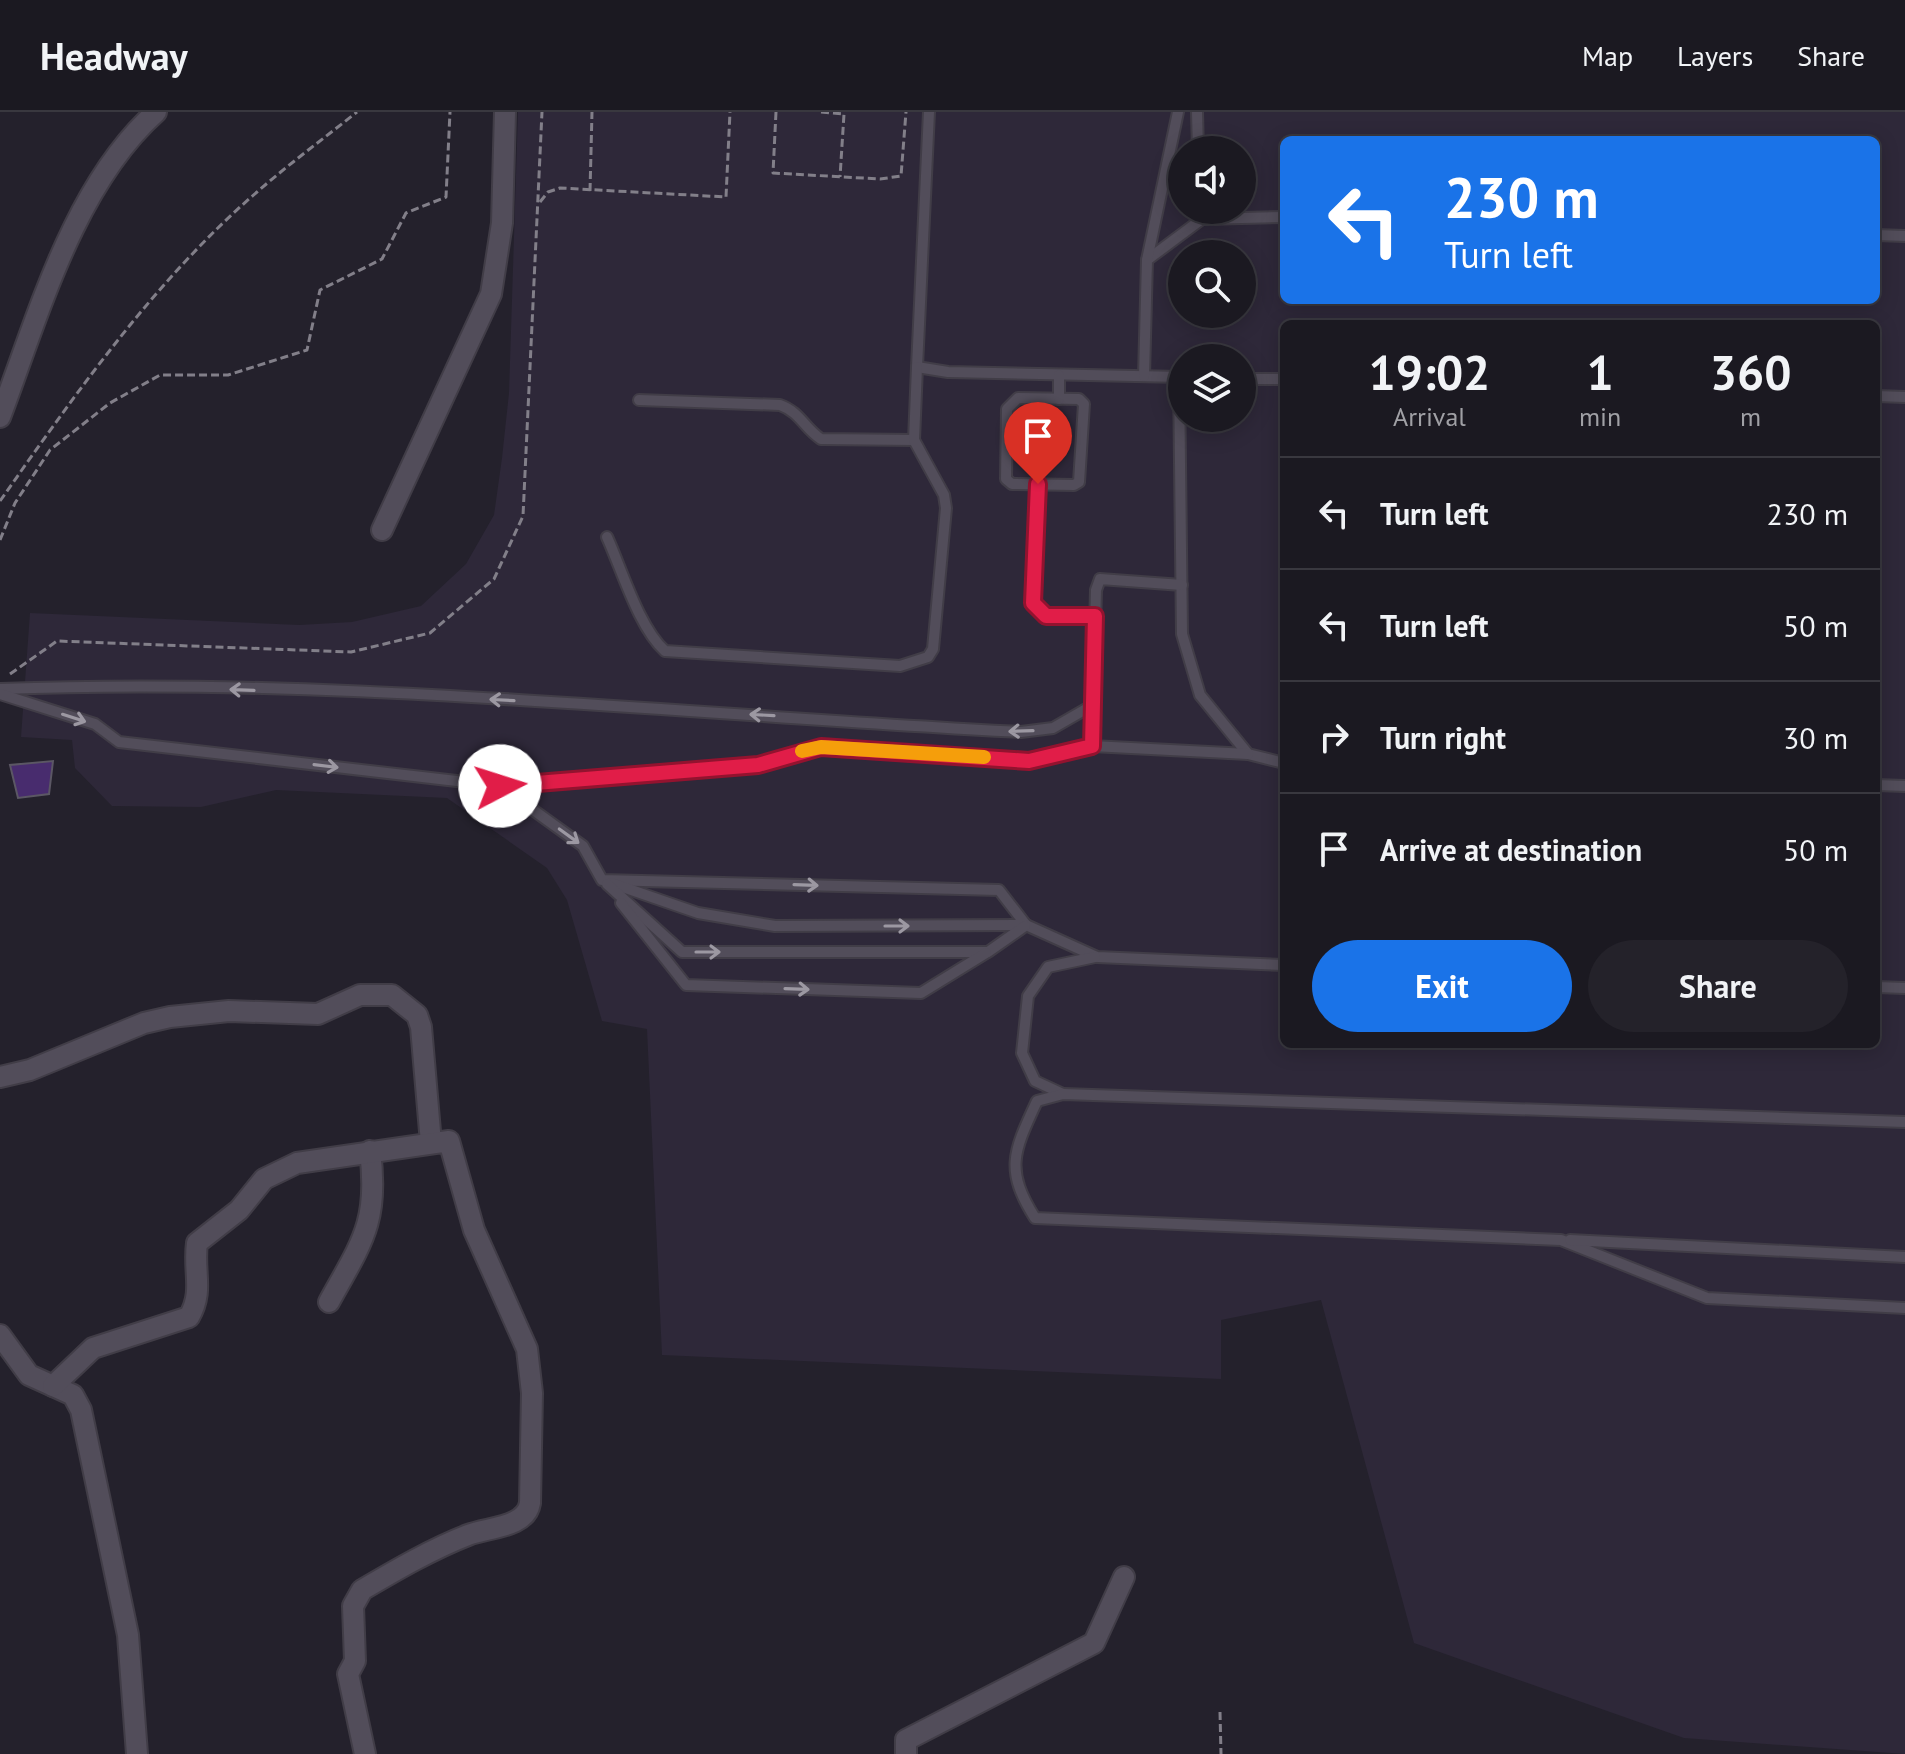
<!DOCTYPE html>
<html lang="en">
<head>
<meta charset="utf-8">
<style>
  :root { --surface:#1b1921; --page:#24222a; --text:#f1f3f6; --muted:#a0a0a5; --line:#39383f; --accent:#1a73e8 }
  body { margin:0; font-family:"PT Sans",sans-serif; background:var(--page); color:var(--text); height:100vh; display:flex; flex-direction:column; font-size:30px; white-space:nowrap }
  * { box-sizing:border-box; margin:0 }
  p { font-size:26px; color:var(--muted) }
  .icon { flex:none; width:44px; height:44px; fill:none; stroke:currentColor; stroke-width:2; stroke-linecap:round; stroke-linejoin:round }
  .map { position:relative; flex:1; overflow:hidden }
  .panel { position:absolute; left:1280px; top:208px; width:600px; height:728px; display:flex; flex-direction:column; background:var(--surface); border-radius:12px; box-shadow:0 4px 20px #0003,0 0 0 2px var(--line) }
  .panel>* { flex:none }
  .top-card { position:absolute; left:1280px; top:24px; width:600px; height:168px; border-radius:12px; box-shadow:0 4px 20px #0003,0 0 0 2px var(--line); background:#1a73e8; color:#fff; overflow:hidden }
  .controls { position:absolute; left:1168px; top:24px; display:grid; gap:16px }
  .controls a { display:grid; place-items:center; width:88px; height:88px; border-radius:50%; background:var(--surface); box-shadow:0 4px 20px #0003,0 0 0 2px var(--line); font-size:40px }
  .pin { position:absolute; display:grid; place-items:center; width:68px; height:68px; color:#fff; margin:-82px -34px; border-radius:50% 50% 50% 0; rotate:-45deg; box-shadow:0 0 8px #0007 }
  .pin .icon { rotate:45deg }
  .me { position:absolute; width:88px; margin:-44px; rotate:85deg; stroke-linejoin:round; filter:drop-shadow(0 0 6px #0008) }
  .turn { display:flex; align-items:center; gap:28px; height:168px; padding:0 32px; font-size:36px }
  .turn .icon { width:104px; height:104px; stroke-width:2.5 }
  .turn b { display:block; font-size:56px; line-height:68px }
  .eta { display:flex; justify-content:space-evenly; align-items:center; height:136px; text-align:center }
  .eta b { font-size:48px; font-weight:700; line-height:56px }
  .cta { display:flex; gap:16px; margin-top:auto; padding:16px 32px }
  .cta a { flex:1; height:92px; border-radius:48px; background:var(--accent); color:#fff; font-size:32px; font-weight:700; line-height:92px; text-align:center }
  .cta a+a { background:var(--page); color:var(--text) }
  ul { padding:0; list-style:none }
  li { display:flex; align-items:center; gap:24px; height:112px; padding:0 32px; border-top:2px solid var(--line) }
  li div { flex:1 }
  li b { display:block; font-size:30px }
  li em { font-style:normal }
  header { display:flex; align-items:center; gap:48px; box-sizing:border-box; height:112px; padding:0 40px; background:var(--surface); border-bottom:2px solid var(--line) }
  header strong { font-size:38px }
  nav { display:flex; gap:44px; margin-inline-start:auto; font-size:28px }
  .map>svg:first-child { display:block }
</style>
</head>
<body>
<header>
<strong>Headway</strong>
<nav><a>Map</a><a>Layers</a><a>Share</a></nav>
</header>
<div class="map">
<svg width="1905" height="1642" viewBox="0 0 1905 1642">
  <rect width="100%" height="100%" fill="#24212c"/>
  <path fill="#2e2839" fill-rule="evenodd" d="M518 0H1905V1642L1684 1626 1414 1531 1321 1188 1221 1208V1267L662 1243 647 917 602 909 567 788 547 756 447 686 276 678 201 695 112 694 75 656 72 628 21 625 30 501 299 513 352 510 421 494 466 452 494 403 502 346 509 281ZM1284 28H1876V188H1284ZM1182 38H1242V98H1182ZM1182 142H1242V202H1182ZM1284 212H1876V932H1284ZM1182 246H1242V306H1182Z"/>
  <path fill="#482c6e" stroke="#5b5764" stroke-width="2" d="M53 649 49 682 18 686 10 653Z"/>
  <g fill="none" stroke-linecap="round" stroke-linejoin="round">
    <defs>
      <g id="lane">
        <path d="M929 0 917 255 948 260 1182 265"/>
        <path d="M1197 0 1198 38"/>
        <path d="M1876 123 1905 124"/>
        <path d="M1147 148 1202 107 1284 105"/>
        <path d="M1144 264 1147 148 1178 0"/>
        <path d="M1179 265 1182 522 1200 583 1248 642 1284 651"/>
        <path d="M1242 267H1284"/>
        <path d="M1876 284 1905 285"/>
        <path d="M1018 286 1079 287 1084 292 1079 370 1074 373 1012 372 1006 367 1007 297Z"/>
        <path d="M1059 287V263"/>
        <path d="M639 288 780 293C800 300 805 317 821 327L914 328"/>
        <path d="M1038 372 1033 491 1046 504H1095"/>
        <path d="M607 425C622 458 639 516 665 539L900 554 928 545 933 537 946 396 944 383 914 328 917 255"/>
        <path d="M0 577C340 564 682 603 1021 620L1053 616 1093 593"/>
        <path d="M0 582 95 612 119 630 500 674 583 734 602 768 999 778 1026 813"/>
        <path d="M1092 634 1096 478 1100 467 1182 473"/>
        <path d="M1876 673 1905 674"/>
        <path d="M500 674 758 653 821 635 1029 649 1092 634 1248 642"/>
        <path d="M611 771 698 801 775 814 1026 813 1097 845 1284 853"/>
        <path d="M607 772 682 840H988L1025 814"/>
        <path d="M621 791 686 873 921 881 986 841"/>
        <path d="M1876 875 1905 876"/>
        <path d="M1063 982 1035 969 1022 941 1028 884 1048 855 1095 845"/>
        <path d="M1905 1010 1063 982 1037 989C1014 1039 1004 1057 1035 1106L1561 1128 1707 1186 1905 1196"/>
        <path d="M1570 1128 1905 1145"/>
      </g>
      <g id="street">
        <path d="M0 305C38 204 74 73 156 0"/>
        <path d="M382 418 491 182 502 111 505 0"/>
        <path d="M0 965 30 958 144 911 170 905 229 899 318 902 360 883H392L417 903 421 915 431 1031"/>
        <path d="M329 1190C362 1130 379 1110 370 1039"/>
        <path d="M0 1223 29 1263 73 1283 81 1298 128 1523 137 1642"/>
        <path d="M53 1274 93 1236 189 1205C204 1179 193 1160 197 1131L239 1098 264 1067 297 1051 449 1029 474 1118 527 1237 532 1281 530 1391C526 1416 488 1415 468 1423 432 1437 396 1458 362 1478L353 1494 355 1549 348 1562 365 1642"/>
        <path d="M906 1642V1628L1094 1531 1124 1465"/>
      </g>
    </defs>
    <use href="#lane" stroke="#413d47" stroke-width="14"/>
    <use href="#street" stroke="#413d47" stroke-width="24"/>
    <g stroke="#827f89" stroke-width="3" stroke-dasharray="8 4" stroke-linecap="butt">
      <path d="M776 0 773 61 880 67 901 64 906 0"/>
      <path d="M821 0 844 2 840 65"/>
      <path d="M590 79 592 0"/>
      <path d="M540 90 548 80 560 76 726 85 730 0"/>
      <path d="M0 389C76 281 156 167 257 80 289 52 323 27 357 0"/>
      <path d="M0 428 15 391 50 338 110 291 160 263H228L307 238 320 178 382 147 406 101 446 85 450 0"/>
      <path d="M10 562 57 529 351 540 430 521 494 467 523 404 542 0"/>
      <path d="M1220 1600 1221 1642"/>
    </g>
    <use href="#lane" stroke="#524d5a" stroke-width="10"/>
    <use href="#street" stroke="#524d5a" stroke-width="20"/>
  </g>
  <defs><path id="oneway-shaft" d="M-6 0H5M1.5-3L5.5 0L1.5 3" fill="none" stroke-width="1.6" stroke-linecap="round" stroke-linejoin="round" transform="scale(2)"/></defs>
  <g stroke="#9c98a2">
    <use href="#oneway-shaft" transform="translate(242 578) rotate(-178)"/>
    <use href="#oneway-shaft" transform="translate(502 588) rotate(-177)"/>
    <use href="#oneway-shaft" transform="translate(762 603) rotate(-177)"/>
    <use href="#oneway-shaft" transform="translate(74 606) rotate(18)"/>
    <use href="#oneway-shaft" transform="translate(1021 619) rotate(178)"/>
    <use href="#oneway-shaft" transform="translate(326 654) rotate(7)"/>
    <use href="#oneway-shaft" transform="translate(569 724) rotate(36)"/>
    <use href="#oneway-shaft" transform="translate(806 773) rotate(2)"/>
    <use href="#oneway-shaft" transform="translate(897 814)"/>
    <use href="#oneway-shaft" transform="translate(708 840)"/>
    <use href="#oneway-shaft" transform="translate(797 877) rotate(2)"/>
  </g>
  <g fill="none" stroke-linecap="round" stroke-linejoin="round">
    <defs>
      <path id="route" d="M500 674 758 653 821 635 1029 649 1092 634 1095 504H1046L1033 491 1038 372"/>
    </defs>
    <use href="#route" stroke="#92132f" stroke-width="20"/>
    <use href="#route" stroke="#e11d48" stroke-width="14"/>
    <path stroke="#f59e0b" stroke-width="14" d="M802 639 821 635 984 645"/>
  </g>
</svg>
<div class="controls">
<a><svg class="icon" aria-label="sound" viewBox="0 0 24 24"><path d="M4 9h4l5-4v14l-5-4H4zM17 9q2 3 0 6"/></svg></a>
<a><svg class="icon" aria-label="search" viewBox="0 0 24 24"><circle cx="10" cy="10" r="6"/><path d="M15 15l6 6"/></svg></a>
<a><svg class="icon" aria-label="layers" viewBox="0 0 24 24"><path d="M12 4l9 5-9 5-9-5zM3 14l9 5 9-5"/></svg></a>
</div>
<div class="pin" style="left:1038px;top:372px;background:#d93025"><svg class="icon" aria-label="arrive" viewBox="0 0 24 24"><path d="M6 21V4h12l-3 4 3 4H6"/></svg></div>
<svg class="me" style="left:500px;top:674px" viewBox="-20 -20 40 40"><circle r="19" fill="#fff"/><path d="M0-13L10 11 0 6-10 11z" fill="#e11d48"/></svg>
<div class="top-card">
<div class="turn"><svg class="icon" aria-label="left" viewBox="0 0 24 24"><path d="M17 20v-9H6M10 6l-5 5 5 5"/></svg><div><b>230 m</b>Turn left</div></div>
</div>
<section class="panel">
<div class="eta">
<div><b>19:02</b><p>Arrival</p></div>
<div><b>1</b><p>min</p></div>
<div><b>360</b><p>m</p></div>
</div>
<ul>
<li><svg class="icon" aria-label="left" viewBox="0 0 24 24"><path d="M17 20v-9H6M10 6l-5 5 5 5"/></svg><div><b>Turn left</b></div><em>230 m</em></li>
<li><svg class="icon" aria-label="left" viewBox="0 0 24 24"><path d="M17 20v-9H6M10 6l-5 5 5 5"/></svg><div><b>Turn left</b></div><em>50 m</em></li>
<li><svg class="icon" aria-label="right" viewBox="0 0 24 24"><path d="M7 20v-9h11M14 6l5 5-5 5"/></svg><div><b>Turn right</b></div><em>30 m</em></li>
<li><svg class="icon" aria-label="arrive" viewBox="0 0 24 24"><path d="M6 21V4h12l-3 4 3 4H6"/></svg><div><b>Arrive at destination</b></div><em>50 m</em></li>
</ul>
<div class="cta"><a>Exit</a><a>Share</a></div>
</section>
</div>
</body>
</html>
